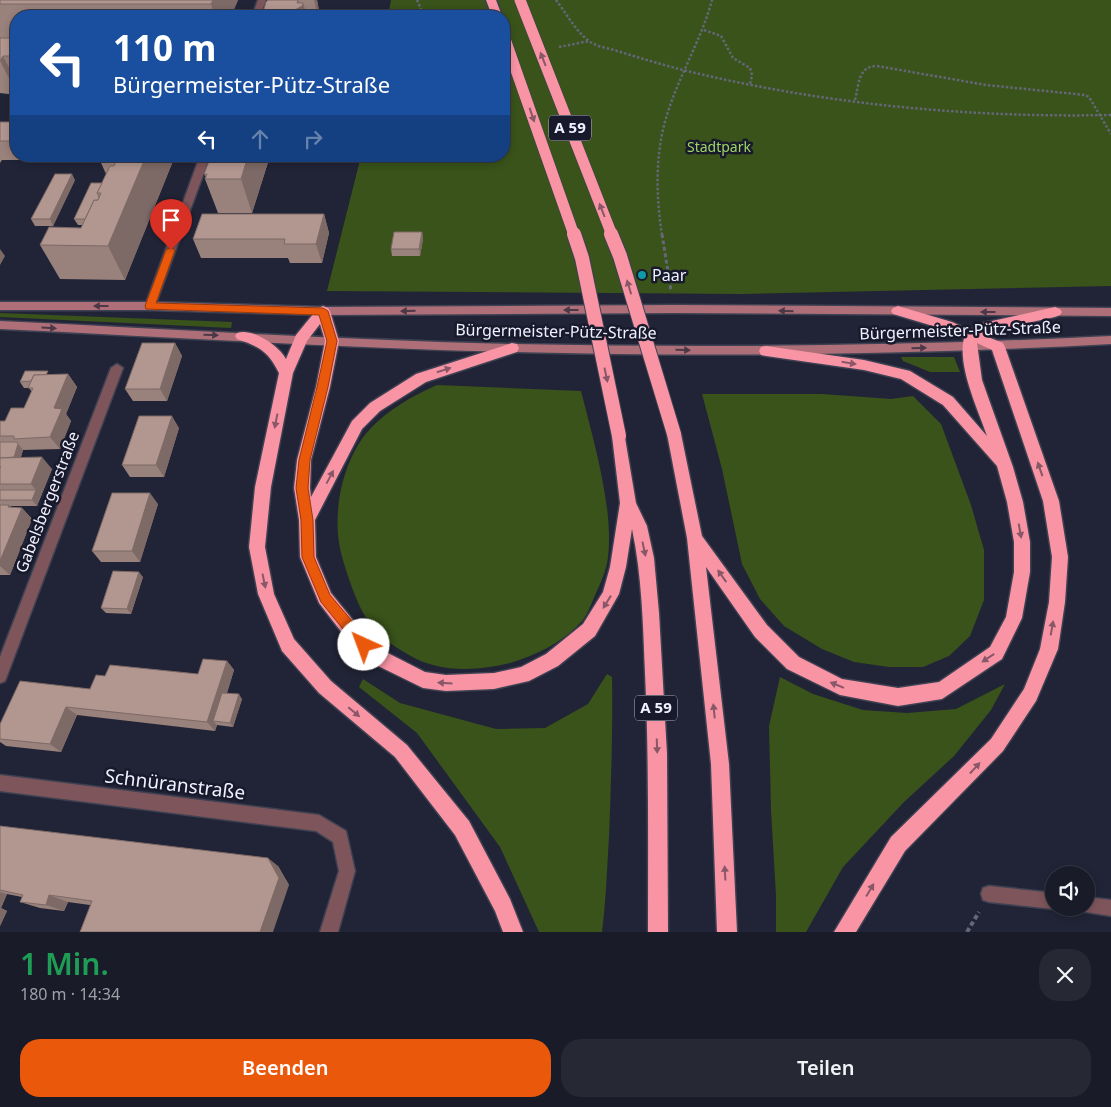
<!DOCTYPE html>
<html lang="de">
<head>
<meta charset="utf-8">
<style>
  :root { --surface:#191b28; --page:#262834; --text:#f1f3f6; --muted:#9fa1a8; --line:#373945; --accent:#ea580c }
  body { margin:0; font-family:"Noto Sans",sans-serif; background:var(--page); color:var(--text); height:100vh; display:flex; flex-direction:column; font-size:19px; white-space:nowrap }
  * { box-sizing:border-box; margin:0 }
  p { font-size:16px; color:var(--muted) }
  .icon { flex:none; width:28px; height:28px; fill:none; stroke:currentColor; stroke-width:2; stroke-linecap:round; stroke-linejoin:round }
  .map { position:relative; height:932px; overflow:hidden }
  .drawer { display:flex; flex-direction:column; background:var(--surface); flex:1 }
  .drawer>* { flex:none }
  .top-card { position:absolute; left:10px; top:10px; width:500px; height:152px; border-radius:20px; box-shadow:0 2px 8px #0003,0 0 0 1px var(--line); background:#1a4fa0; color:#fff; overflow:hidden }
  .controls { position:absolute; left:1045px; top:866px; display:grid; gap:10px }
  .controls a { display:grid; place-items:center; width:50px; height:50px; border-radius:50%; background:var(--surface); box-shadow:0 2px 8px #0003,0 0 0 1px var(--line); font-size:25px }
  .pin { position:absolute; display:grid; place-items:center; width:42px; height:42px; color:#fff; margin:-51px -21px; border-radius:50% 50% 50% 0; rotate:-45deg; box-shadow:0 0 5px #0007 }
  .pin .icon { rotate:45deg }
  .me { position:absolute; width:55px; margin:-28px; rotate:317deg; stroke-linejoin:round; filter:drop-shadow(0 0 4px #0008) }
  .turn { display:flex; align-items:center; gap:18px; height:105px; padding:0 20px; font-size:22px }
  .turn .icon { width:65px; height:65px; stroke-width:2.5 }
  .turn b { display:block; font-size:35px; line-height:42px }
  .lanes { display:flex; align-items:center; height:48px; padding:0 20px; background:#0003; justify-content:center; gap:25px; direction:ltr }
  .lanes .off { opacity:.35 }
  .round { display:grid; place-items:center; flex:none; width:52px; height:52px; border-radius:20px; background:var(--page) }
  .summary { display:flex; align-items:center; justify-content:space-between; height:85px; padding:0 20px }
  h1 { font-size:30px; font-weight:600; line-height:38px; color:#1e9e55 }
  .cta { display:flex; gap:10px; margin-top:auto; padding:10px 20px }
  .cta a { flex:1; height:58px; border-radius:20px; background:var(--accent); color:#fff; font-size:20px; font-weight:600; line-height:58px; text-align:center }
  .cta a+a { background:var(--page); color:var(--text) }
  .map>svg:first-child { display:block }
</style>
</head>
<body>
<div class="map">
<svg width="1111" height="932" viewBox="0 0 1111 932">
  <rect width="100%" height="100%" fill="#212436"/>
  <g fill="#39531a">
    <path d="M391 0H1111V286L742 294 327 291 361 156H504V16H388Z"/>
    <path d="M0 313 232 322 231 328 0 317Z"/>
    <path d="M901 357H954L960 372H930L903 361Z"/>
    <path d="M437 385 581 391C593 438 614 509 608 557 607 569 601 582 596 593 592 602 588 614 582 621 563 642 537 655 510 663 477 671 439 673 409 655 398 649 383 639 375 630 363 616 356 599 350 582 345 567 339 550 338 534 335 499 346 455 370 429 389 409 412 396 437 385Z"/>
    <path d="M702 394H822L891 399 913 396 941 424 971 505 984 550V600L970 636 949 656 923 667H889L854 662 822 649 784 626 760 599 742 564 722 469Z"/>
    <path d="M607 674 612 677C613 731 611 784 609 837 607 869 606 901 602 932H539L500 847 417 733 359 687 363 679 400 703 496 729 545 728 588 704Z"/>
    <path d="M780 677 813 694 863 710 907 713 956 709 1005 684 991 710 954 756 904 802 843 867 806 932H776V896L771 810 769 726Z"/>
  </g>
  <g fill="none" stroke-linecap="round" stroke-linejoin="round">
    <defs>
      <g id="minor">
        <path d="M258 0H266L260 16H252Z"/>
        <path d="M200 156H210L155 306 150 310 146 309 145 306Z"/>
        <path d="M117 364 123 368 7 676 5 681 0 683V657L111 368Z"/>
        <path d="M0 775 319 815 346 831 355 871 338 932H320L339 871 333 842 316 831 0 791Z"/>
        <path d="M989 886 1054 893V908H1059L1054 909 989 902 983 900 981 894 983 888Z"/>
        <path d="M1086 897 1111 900V916L1080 911 1079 908H1086Z"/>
      </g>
      <g id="secondary">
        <path d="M0 302H150L323 307 674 305 1111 308V316L674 313 323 315 150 310H0Z"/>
        <path d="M0 321C171 329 342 340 513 344 713 348 912 346 1111 336V344C912 355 713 357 513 352 342 348 171 337 0 329Z"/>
      </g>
      <g id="motorway">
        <path d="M486 0H496L502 16H492Z"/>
        <path d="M323 306 328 308 330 311 339 341 330 387 311 460 310 488 311 497 352 421 370 403 416 374 512 343 517 344 519 348 517 352 426 382 380 411 362 429 315 520 316 557 331 593 361 630 380 649 425 672 446 675 494 673 521 667 546 654 583 624 603 592 610 567 620 503 612 436 614 432 619 430 624 432 636 503 647 526 654 558 659 613 667 754 668 932H648C648 846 649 759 645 673 643 625 642 576 632 529L626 567 619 594 595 636 558 666 529 681 494 689 446 691 423 688 368 661 349 642 319 603 300 557 299 520 294 488 297 460 316 387 325 341 320 324 307 341 293 373 271 487 265 547 274 594 294 639 331 681 407 745 469 821 510 899 523 932H503L495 911 455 835 395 757 319 693 282 651 258 594 249 547 255 487 279 373C268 351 260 347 237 339L235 336 237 333C253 328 278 345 286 359L296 335 318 308Z"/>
        <path d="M898 306 952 322 970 330 983 323 1055 307 1060 309 1062 312 1060 315 1055 317 987 332 983 335 1003 343 1005 347 1059 501 1068 557 1065 602 1058 649 1036 701 1003 751 905 851 856 932H834L891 837 991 739 1024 689 1040 649 1049 602 1052 557 1043 501 992 350 977 343 982 380 1013 467 1023 502 1030 542V572L1022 618 1002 659 942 699 898 706 840 695 787 669 755 637 706 567 729 764 737 932H717L711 764 687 538 667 434 669 430 674 428 679 430 681 434 702 536 767 625 799 657 842 679 898 688 939 682 990 647 1006 617 1014 572V542L1007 502 997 466 943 405 901 379 864 370 766 356 761 355 759 351 761 347 766 346 864 360 910 371 953 397 987 436C978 409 957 366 964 338L943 329 893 314 891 311 893 308Z"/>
      </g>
    </defs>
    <use href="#minor" stroke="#3e4152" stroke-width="3"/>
    <use href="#secondary" stroke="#3e4152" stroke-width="3"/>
    <use href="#motorway" stroke="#3e4152" stroke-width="3"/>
    <g stroke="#646777" stroke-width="2.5" stroke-dasharray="2.5 2" stroke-linecap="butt">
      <path d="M417 0 424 16"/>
      <path d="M556 0C567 14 577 34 592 43 599 47 607 48 614 50 636 57 657 63 679 69 820 104 967 118 1111 115"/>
      <path d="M704 30 721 36 733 58 750 68 752 75 750 85"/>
      <path d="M559 47 589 41"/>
      <path d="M855 100C859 84 858 66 877 66L986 85 1085 95 1089 97 1111 134"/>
      <path d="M662 235C656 196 655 156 666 118 678 77 701 41 712 0"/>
    </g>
    <path stroke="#646777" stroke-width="3" stroke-dasharray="4 2.5" stroke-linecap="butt" d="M662 234 671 291"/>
    <path stroke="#646777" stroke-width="4" stroke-dasharray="4.5 3" stroke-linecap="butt" d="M967 932 979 912"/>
    <use href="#minor" fill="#7e555b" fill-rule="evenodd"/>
    <use href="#secondary" fill="#af6f79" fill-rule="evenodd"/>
    <use href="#motorway" fill="#f994a5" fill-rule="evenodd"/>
    <defs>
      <g id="motorway-bridge-far1">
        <path d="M520 0 612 235"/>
        <path d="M504 36 574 235"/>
      </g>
      <g id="motorway-bridge">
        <path d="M574 234 582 258 619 436"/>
        <path d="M611 234 620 256 674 434"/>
      </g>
    </defs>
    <use href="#motorway-bridge-far1" stroke="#3e4152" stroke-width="12" stroke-linecap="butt"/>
    <use href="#motorway-bridge" stroke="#3e4152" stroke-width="16" stroke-linecap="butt"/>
    <use href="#motorway-bridge-far1" stroke="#f994a5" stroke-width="11"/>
    <use href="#motorway-bridge" stroke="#f994a5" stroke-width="14"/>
  </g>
  <g fill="#99817c">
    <path d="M0 0H238L231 16H16V38H0Z"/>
    <path d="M268 0H317L320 16H262Z"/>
    <path d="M0 38H16V95L0 93Z"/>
    <path d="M0 122H16V156H37L35 160H2L0 163Z"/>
    <path d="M67 156H88L86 160H68Z"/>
    <path d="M98 156H175L125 280 60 279 40 245 81 228 83 225H78L74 219 102 183 106 174Z"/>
    <path d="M270 156 252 213H218L205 179 206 177 204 174Z"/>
    <path d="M75 180 53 226H35L31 219Z"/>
    <path d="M324 214 329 233 322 263H290L288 258H201L193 239Z"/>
    <path d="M422 232 423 239 420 256H392L391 249Z"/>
    <path d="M175 343 182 356 167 401H133L125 389Z"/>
    <path d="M68 374 77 387 66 414 71 421 60 449 23 450 21 457 52 469 37 506H10L11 507 22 508 32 519 10 575H0V421H5L24 408 32 392 29 388H24L20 382 51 375Z"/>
    <path d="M179 428 164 477H130L122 465Z"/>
    <path d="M158 504 140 562H101L92 551Z"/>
    <path d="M143 577 131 614 106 613 101 608Z"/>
    <path d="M227 661 234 670 227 693 242 699 233 727 217 725 215 731 77 715 61 752 6 746 0 742V724L90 689 105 676 198 674Z"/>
    <path d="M0 826 278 866 289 885 90 905 68 902 64 911 40 908 20 902 22 897 7 894 1 908 7 911 0 926Z"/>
  </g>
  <g fill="#7d6965">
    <path d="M213 0H238L231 16H215L211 4Z"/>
    <path d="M298 0 300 7 303 3 307 16H293Z"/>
    <path d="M314 0H317L320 16H318Z"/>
    <path d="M3 56 16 81V91L0 61Z"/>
    <path d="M146 156H175L125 280 108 246Z"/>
    <path d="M248 156H270L252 213 241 179Z"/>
    <path d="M72 174 75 180 53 226 50 219Z"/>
    <path d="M324 214 329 233 322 263 316 244Z"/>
    <path d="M422 232 423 239 420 256 419 249Z"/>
    <path d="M0 249 5 256 0 265Z"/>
    <path d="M175 343 182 356 167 401 160 389Z"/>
    <path d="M68 374 77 387 66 414 71 421 60 449 50 437 54 408Z"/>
    <path d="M172 416 179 428 164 477 156 465Z"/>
    <path d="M18 444 23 450 17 469 12 463Z"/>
    <path d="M42 457 52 469 37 506 32 500 36 490 31 484Z"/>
    <path d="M150 493 158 504 140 562 132 551Z"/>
    <path d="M9 505 19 515 22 508 32 519 10 575 0 566V561Z"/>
    <path d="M139 572 143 577 131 614 127 609Z"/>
    <path d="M227 661 234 670 218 722 213 721 217 725 215 731 207 722Z"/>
    <path d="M239 694 242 699 233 727 230 723Z"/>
    <path d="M66 707 77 715 61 752 50 744Z"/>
    <path d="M268 858 278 866 289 885 273 932H260Z"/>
    <path d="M0 892 7 894 1 908 7 911 0 926Z"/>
    <path d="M49 895 68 902 64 911 46 905Z"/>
  </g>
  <g fill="#b29690" stroke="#7d6965">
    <path d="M0 0H213L211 4H0Z"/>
    <path d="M268 0H298L297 3H303L302 6 295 10 293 16H262L266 2Z"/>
    <path d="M0 38H16V56H3L0 61Z"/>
    <rect x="0" y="122" width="16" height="19"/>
    <path d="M114 156H146L108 246 40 245 49 227 81 228 94 200H98L101 193H97L110 166H114L117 159H113Z"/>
    <path d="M211 156H248L241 179H205L207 174H204Z"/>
    <path d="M55 174H72L50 219H31Z"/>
    <path d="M91 183H102L97 193 99 197 98 200H94L85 219H74Z"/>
    <path d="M202 214H324L316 244H284L285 239H193Z"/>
    <path d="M394 232H422L419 249H391Z"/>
    <path d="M142 343H175L160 389H125Z"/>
    <path d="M25 371H48L46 375H34L31 381 20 382Z"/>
    <path d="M68 374 54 408 62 409 50 437 14 439V436H0V421H5L11 408H24L33 388H28L34 375Z"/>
    <path d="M139 416H172L156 465H122Z"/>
    <path d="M0 442H17L18 444 14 457 0 458Z"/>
    <path d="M42 457 31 484H0V468L1 467H0V458Z"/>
    <path d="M0 490H36L32 500H0Z"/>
    <path d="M112 493H150L132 551H92Z"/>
    <path d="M0 505H9L8 507 22 508 0 561Z"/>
    <path d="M113 571 139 572 127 609 101 608Z"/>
    <path d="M203 659 227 661 207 722 66 707 50 744 0 739V724L20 681 90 689 96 675 105 676 110 665 198 674Z"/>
    <path d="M222 693 239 694 230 723 213 721Z"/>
    <path d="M0 826 268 858 279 878 260 932H80L92 901 49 895 46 905 20 902 23 895 0 890Z"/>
  </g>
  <defs><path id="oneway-solid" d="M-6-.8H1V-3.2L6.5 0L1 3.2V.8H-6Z" transform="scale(1.25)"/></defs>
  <g fill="#885768">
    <use href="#oneway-solid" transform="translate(543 59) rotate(-111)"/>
    <use href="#oneway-solid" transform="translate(532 115) rotate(71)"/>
    <use href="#oneway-solid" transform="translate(602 210) rotate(-111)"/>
    <use href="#oneway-solid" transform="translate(629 287) rotate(-107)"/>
    <use href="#oneway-solid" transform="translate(849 363) rotate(9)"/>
    <use href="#oneway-solid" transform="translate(444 370) rotate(-18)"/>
    <use href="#oneway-solid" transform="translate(606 375) rotate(78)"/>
    <use href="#oneway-solid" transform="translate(276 421) rotate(101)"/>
    <use href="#oneway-solid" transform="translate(1040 469) rotate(-109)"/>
    <use href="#oneway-solid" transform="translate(330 477) rotate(-62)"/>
    <use href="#oneway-solid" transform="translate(1020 531) rotate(80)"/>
    <use href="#oneway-solid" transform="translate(644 549) rotate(78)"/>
    <use href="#oneway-solid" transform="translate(722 576) rotate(-125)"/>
    <use href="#oneway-solid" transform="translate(264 581) rotate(78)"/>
    <use href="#oneway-solid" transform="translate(607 602) rotate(122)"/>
    <use href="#oneway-solid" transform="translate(1052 628) rotate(-80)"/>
    <use href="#oneway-solid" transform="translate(988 658) rotate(146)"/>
    <use href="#oneway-solid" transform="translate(445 683) rotate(-177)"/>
    <use href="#oneway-solid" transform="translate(837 685) rotate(-158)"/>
    <use href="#oneway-solid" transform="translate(714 711) rotate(-96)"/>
    <use href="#oneway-solid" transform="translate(354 712) rotate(40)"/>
    <use href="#oneway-solid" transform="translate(657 746) rotate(88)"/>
    <use href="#oneway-solid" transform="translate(975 768) rotate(-47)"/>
    <use href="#oneway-solid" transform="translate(725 873) rotate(-93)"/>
    <use href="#oneway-solid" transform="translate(870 890) rotate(-59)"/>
  </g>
  <g fill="#4d3847">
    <use href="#oneway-solid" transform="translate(101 306) rotate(-180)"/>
    <use href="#oneway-solid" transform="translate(571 310) rotate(180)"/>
    <use href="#oneway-solid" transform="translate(408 311) rotate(179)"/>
    <use href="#oneway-solid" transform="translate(786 311) rotate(-179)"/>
    <use href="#oneway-solid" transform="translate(988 312) rotate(-180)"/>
    <use href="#oneway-solid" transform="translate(49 328) rotate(3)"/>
    <use href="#oneway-solid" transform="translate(211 335) rotate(2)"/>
    <use href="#oneway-solid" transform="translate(919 348) rotate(-1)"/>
    <use href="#oneway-solid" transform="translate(683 350) rotate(1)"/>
  </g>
  <path fill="#ea580c" stroke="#983908" d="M171 247 175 250 156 303 323 308 328 311 337 341 328 387 310 460 308 488 313 520 314 557 330 595 369 641 371 645 369 650 364 651 360 650 321 602 302 557 301 520 296 488 299 460 317 387 327 341 319 315 146 309 145 306 166 250Z"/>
  <circle fill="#0f9aa8" stroke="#181a2c" stroke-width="2" cx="642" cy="275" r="5"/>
  <g text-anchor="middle" stroke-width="5" stroke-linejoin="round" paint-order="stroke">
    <g font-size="14" fill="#a0d566" stroke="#181a2c">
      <text x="719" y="152">Stadtpark</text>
    </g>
    <g fill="#181a2c" stroke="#aeb0bf" stroke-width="1">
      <rect x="549" y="115.5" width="42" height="25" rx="4"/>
      <rect x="635" y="695.5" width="42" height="25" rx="4"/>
    </g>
    <g font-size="15" font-weight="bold" fill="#eff1fe">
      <text x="570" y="133">A 59</text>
      <text x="656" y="713">A 59</text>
    </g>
    <g font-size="16" fill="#eff1fe" stroke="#181a2c" text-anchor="start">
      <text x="652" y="281">Paar</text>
    </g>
    <g font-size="16" fill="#eff1fe" stroke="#181a2c">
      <text transform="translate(960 330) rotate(-2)" y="6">Bürgermeister-Pütz-Straße</text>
      <text transform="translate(556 331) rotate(1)" y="6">Bürgermeister-Pütz-Straße</text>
      <text transform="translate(47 502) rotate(-69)" y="6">Gabelsbergerstraße</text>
    </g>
    <g font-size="19" fill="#eff1fe" stroke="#181a2c">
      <text transform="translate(175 784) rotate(7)" y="7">Schnüranstraße</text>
    </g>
  </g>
</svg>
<div class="controls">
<a><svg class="icon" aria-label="sound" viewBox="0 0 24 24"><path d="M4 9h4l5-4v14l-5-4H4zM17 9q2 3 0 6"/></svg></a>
</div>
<div class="pin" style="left:171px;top:250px;background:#d93025"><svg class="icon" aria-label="arrive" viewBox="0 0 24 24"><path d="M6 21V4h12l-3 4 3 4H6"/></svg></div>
<svg class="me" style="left:364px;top:645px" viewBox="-20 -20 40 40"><circle r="19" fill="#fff"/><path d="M0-13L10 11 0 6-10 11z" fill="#ea580c"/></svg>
<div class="top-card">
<div class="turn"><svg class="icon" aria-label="left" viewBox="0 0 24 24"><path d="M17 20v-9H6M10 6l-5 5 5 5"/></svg><div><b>110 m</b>Bürgermeister-Pütz-Straße</div></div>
<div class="lanes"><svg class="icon" aria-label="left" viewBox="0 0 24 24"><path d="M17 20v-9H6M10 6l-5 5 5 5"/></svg><svg class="icon off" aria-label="ahead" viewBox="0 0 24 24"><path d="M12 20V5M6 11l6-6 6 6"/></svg><svg class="icon off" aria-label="right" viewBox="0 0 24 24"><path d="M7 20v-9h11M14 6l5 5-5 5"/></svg></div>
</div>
</div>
<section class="drawer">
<div class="summary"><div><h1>1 Min.</h1><p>180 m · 14:34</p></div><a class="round"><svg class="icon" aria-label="close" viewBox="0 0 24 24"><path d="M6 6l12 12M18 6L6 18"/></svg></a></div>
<div class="cta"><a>Beenden</a><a>Teilen</a></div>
</section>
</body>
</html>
